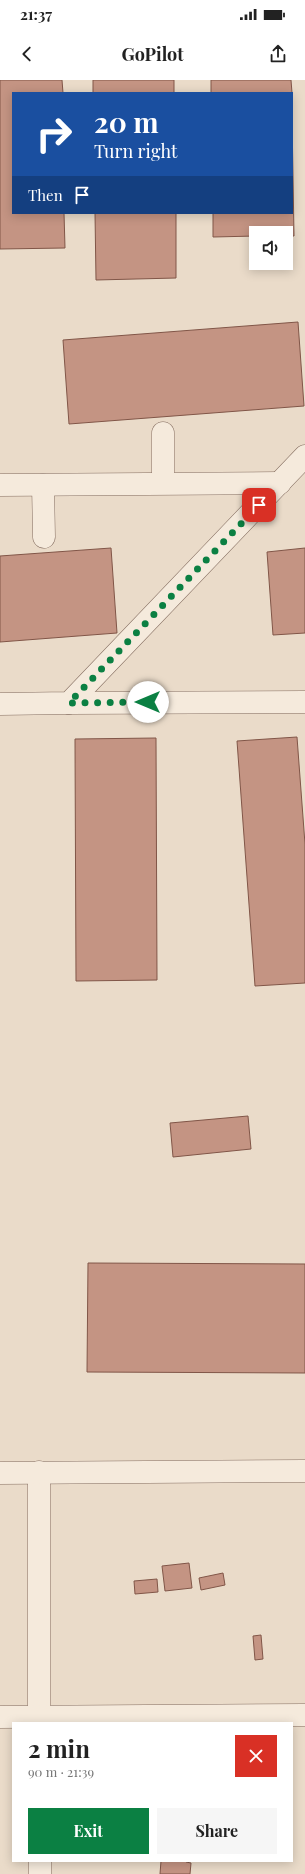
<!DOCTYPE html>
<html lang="en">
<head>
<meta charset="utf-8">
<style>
  :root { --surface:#fff; --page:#f6f6f6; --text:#222; --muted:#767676; --accent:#0b8043 }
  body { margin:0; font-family:"Playfair Display",serif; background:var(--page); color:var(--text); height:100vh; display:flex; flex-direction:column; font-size:15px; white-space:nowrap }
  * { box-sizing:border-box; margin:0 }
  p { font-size:13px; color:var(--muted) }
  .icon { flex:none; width:22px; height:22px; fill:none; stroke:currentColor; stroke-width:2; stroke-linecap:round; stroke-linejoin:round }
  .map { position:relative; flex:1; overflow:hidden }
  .side { position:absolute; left:12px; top:1642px; width:281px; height:140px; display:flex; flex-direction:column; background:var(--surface); border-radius:0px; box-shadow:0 2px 10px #0003 }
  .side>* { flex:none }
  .banner { position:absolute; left:12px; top:12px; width:281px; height:122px; border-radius:0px; box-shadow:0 2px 10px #0003; background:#1a4fa0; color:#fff; overflow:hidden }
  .fabs { position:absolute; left:249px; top:146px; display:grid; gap:8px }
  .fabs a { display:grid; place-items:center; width:44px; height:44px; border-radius:0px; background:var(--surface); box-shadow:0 2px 10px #0003; font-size:20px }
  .pin { position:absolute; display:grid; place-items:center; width:34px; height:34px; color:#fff; margin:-17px; border-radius:8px; box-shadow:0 2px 6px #0006 }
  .me { position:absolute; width:44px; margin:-22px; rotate:270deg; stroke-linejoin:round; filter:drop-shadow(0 0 3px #0008) }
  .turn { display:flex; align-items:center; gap:14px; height:84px; padding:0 16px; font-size:18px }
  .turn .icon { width:52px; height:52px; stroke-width:2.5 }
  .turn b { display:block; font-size:28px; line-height:34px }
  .then { display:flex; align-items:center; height:38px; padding:0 16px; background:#0003; gap:8px; font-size:15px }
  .round { display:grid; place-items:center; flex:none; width:42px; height:42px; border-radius:0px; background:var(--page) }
  .summary { display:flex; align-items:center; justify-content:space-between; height:68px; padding:0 16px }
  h1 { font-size:24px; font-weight:700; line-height:30px }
  .action { display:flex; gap:8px; margin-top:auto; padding:8px 16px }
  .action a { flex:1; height:46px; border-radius:0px; background:var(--accent); color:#fff; font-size:16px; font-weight:700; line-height:46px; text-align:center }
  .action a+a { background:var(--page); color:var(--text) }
  .status { display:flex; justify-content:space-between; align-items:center; height:28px; padding:0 20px; background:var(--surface); direction:ltr }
  .status svg { height:11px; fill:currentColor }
  header { display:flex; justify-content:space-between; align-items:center; height:52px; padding:0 16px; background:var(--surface); font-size:18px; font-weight:700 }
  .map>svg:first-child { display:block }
</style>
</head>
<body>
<div class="status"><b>21:37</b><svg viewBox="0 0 49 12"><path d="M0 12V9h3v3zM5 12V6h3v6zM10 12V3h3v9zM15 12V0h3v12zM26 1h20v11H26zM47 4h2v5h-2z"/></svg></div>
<header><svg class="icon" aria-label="back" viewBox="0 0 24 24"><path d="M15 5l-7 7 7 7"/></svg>GoPilot<svg class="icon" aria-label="share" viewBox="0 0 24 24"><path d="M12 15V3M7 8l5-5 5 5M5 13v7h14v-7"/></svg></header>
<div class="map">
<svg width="305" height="1794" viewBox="0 0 305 1794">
  <rect width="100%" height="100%" fill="#eadbc9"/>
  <g fill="#c49483" stroke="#815648">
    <path d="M0 0H62L63 13H13V133H64L65 168 0 169Z"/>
    <rect x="93" y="0" width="81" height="13"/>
    <path d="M211 0H291L292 13H211Z"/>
    <path d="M292 38 294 156H286V153H256V156L213 157V133H292Z"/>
    <path d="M95 133H176V198L96 200Z"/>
    <path d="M298 242 304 326 69 344 63 260Z"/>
    <path d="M111 468 117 553 0 562V476Z"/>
    <path d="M305 468V553L273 555 267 472Z"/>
    <path d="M297 657 305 764V903L255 906 237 661Z"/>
    <path d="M156 658 157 900 76 901 75 659Z"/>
    <path d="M248 1036 251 1069 173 1077 170 1043Z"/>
    <path d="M88 1183 305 1184V1293L87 1292Z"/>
    <path d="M189 1483 192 1508 165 1511 162 1486Z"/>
    <path d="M223 1493 225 1505 201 1510 199 1498Z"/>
    <path d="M157 1499 158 1512 135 1514 134 1501Z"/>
    <path d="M261 1555 263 1579 255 1580 253 1556Z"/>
    <path d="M161 1781H186V1782L191 1783 190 1794H160Z"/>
  </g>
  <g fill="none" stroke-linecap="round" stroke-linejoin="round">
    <defs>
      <g id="minor">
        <path d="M163 403V353"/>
        <path d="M0 405 280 403"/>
        <path d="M43 405 44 457"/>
        <path d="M69 623 305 622"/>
        <path d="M0 624 69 623 305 376"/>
        <path d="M39 1392V1643"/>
        <path d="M0 1393 305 1391"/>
        <path d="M0 1637 305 1635"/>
        <path d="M40 1781V1794"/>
      </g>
    </defs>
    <use href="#minor" stroke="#846d60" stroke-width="23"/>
    <use href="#minor" stroke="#f5eadc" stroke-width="22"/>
  </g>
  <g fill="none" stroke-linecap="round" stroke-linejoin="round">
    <path stroke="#0b8043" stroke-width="7" stroke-dasharray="0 12.6" d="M148 622 69 623 259 425"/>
  </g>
</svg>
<div class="fabs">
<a><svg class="icon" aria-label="sound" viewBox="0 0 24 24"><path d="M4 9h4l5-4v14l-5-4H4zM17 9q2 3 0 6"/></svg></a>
</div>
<div class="pin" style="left:259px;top:425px;background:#d93025"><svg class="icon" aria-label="arrive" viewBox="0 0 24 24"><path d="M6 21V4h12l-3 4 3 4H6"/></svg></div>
<svg class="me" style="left:148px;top:622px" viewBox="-20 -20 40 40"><circle r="19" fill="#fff"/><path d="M0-13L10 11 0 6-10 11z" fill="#0b8043"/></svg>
<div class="banner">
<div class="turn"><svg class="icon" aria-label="right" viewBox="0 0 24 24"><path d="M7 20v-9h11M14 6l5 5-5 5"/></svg><div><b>20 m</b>Turn right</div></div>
<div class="then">Then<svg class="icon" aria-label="arrive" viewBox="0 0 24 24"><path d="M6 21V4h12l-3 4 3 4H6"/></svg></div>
</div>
<section class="side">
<div class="summary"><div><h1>2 min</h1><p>90 m · 21:39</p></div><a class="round" style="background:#d93025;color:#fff"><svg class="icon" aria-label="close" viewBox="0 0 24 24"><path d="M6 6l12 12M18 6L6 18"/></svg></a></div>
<div class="action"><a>Exit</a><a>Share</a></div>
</section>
</div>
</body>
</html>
